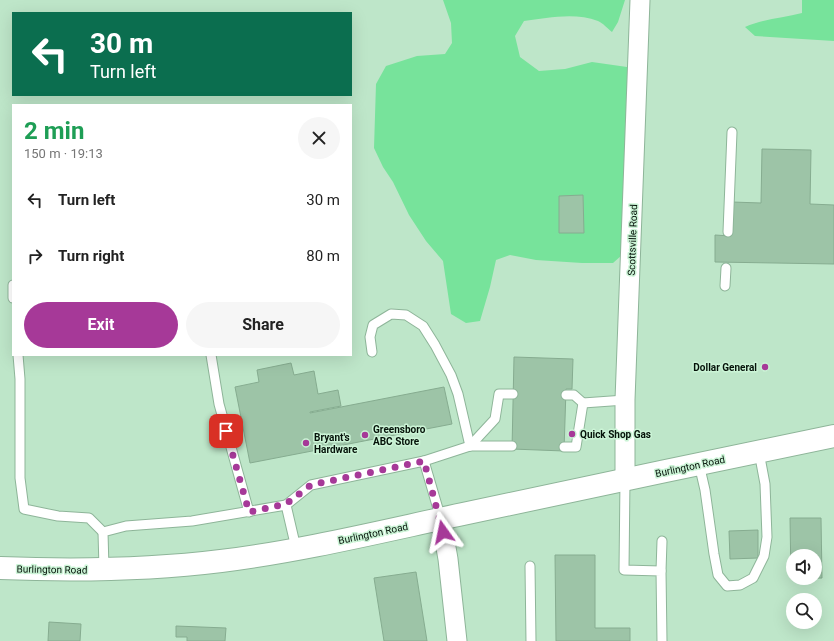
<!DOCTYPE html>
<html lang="en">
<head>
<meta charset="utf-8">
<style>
  :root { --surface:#fff; --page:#f6f6f6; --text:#222; --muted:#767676; --accent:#a63998 }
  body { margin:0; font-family:Roboto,sans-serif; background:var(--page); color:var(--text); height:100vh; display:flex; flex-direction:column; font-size:15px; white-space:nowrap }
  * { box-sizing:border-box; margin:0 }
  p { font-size:13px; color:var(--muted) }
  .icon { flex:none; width:22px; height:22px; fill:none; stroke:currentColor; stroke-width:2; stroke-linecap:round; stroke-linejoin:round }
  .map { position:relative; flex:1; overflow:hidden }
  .sheet { position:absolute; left:12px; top:104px; width:340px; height:252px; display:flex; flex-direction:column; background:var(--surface); border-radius:0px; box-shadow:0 4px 16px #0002 }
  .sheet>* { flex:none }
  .top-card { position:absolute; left:12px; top:12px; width:340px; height:84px; border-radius:0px; box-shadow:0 4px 16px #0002; background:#0b6e4f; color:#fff; overflow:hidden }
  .tools { position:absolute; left:786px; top:549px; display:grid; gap:8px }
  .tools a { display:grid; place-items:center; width:36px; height:36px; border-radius:50%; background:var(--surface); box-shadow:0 4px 16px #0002; font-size:20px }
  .pin { position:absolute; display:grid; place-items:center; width:34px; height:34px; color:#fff; margin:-17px; border-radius:8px; box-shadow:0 2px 6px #0006 }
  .me { position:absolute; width:44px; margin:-22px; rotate:348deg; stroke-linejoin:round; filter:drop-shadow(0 0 3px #0008) }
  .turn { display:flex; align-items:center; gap:14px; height:84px; padding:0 12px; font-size:18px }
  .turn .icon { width:52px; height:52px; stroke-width:2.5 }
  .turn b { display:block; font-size:28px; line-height:34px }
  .round { display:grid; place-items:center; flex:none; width:42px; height:42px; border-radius:21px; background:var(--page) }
  .overview { display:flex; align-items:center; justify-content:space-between; height:68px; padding:0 12px }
  h1 { font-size:24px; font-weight:700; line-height:30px; color:#1e9e55 }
  .primary-button { display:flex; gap:8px; margin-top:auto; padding:8px 12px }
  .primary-button a { flex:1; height:46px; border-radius:24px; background:var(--accent); color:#fff; font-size:16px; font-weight:700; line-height:46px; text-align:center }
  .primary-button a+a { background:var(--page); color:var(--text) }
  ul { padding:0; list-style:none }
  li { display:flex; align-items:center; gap:12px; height:56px; padding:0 12px }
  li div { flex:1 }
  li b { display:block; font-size:15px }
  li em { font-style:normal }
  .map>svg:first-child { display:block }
</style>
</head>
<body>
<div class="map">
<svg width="834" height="641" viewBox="0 0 834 641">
  <rect width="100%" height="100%" fill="#bee6c9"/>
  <g fill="#77e39b">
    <path d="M443 0H625L618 22 612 32C608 29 603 23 598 21 575 12 547 18 524 21L515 36 520 57 539 71 565 69 592 62 627 67 631 89 622 255 613 263H582L536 260 510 255 496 260 490 287 480 321 466 323 451 314 443 261 426 241 409 215 393 182 383 167 374 148 376 84 386 66 417 56 445 54 452 43 451 23Z"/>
    <path d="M802 0H834V41L755 36 745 27C763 19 783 18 802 13Z"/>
  </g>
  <g fill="#9dc4a7" stroke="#86ac90" fill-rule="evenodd">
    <path d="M762 149 811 150 810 204 834 205V264L715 262V235L731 236 732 202 761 203Z"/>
    <path d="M583 195 584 233H559V196Z"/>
    <path d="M514 357 573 359 572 389H566L564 451 512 449Z"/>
    <path d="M291 363 294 375 314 371 318 394 338 390 341 406 310 412V413L444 387 452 424 250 463 235 387 259 382 257 370Z"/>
    <path d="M790 518H821L822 578 791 579ZM793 556H815V578H793Z"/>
    <path d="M758 530V558L730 559 729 531Z"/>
    <path d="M555 555H595V628H630V641H556Z"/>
    <path d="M416 572 427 641H384L374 578Z"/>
    <path d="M49 622 81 624 80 641H48Z"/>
    <path d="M176 626 226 628 225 641H187V637H176Z"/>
  </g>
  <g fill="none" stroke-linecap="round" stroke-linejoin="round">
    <defs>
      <g id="service">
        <path d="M728 232 732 132"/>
        <path d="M13 285V298"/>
        <path d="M725 286 726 268"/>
        <path d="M372 352 370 337 373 325 391 314 406 315 423 326 435 345 451 375 458 394 470 446"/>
        <path d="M18 355 20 379V478L24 509 58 516 89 518 103 532"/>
        <path d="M211 355 219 404 249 512"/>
        <path d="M566 395H574L583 403"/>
        <path d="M470 446 495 419 499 394H513"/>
        <path d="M564 447H576L583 403 625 400"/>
        <path d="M424 461 470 446H512"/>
        <path d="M699 464 705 490 714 554 718 575 727 586 740 585 753 578 764 556 767 537 765 484 759 452"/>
        <path d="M625 480 624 570 661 571 662 641"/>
        <path d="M286 505 311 485 424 461 441 519"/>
        <path d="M530 566 531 641"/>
        <path d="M104 569 103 532 126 526 192 521 286 505 296 548"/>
        <path d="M661 571 662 541"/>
      </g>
      <g id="minor">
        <path d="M625 480V400L640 0"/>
        <path d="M441 519 448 559 457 641"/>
      </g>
      <path id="trunk" d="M0 568C74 571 148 570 221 561 302 551 383 531 463 514 587 487 710 462 834 436"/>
    </defs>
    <use href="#service" stroke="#8eb599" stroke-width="11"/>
    <use href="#minor" stroke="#8eb599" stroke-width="21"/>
    <use href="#trunk" stroke="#8eb599" stroke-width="24"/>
    <use href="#service" stroke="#fff" stroke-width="9"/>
    <use href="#minor" stroke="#fff" stroke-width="19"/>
    <use href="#trunk" stroke="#fff" stroke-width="22"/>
  </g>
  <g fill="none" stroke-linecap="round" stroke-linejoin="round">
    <path stroke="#a63998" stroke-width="7" stroke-dasharray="0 12.6" d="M226 431 249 512 286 504 311 485 424 461 443 532"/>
  </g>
  <g fill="#a63998" stroke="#cbf4d6" stroke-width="1.5">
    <circle cx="765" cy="367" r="4"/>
    <circle cx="572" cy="434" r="4"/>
    <circle cx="365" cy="435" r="4"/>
    <circle cx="306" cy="443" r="4"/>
  </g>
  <g text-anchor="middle" stroke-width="3" stroke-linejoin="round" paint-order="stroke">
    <g font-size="10" fill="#051209" stroke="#cbf4d6">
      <text transform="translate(632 240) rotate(-88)" y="4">Scottsville Road</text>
      <text transform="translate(690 466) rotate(-12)" y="4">Burlington Road</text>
      <text transform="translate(373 533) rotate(-12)" y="4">Burlington Road</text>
      <text transform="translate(52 569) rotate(1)" y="4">Burlington Road</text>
    </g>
    <g font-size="10" font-weight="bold" fill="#051209" stroke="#cbf4d6" text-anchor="start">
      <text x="757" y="371" text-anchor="end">Dollar General</text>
      <text x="373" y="433">Greensboro<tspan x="373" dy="12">ABC Store</tspan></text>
      <text x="580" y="438">Quick Shop Gas</text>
      <text x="314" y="441">Bryant's<tspan x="314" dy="12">Hardware</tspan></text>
    </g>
  </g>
</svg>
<div class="tools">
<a><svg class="icon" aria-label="sound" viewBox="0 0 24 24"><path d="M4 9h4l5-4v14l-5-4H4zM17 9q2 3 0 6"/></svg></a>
<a><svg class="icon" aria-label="search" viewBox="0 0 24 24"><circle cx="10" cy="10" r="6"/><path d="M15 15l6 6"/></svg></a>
</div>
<div class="pin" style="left:226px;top:431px;background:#d93025"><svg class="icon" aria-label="arrive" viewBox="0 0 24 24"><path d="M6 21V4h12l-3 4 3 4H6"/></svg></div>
<svg class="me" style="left:443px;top:532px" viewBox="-20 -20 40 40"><path d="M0-17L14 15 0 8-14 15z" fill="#a63998" stroke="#fff" stroke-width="4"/></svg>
<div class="top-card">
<div class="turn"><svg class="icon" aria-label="left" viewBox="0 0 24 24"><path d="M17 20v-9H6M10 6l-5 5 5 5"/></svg><div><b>30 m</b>Turn left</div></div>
</div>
<section class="sheet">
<div class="overview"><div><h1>2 min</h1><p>150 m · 19:13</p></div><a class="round"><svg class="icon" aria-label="close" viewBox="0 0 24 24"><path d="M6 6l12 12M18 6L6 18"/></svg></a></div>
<ul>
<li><svg class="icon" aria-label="left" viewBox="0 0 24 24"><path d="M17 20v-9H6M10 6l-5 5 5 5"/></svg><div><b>Turn left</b></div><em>30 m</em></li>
<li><svg class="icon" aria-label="right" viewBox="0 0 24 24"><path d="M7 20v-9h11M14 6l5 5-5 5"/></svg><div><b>Turn right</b></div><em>80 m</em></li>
</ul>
<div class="primary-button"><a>Exit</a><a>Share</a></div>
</section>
</div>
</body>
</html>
